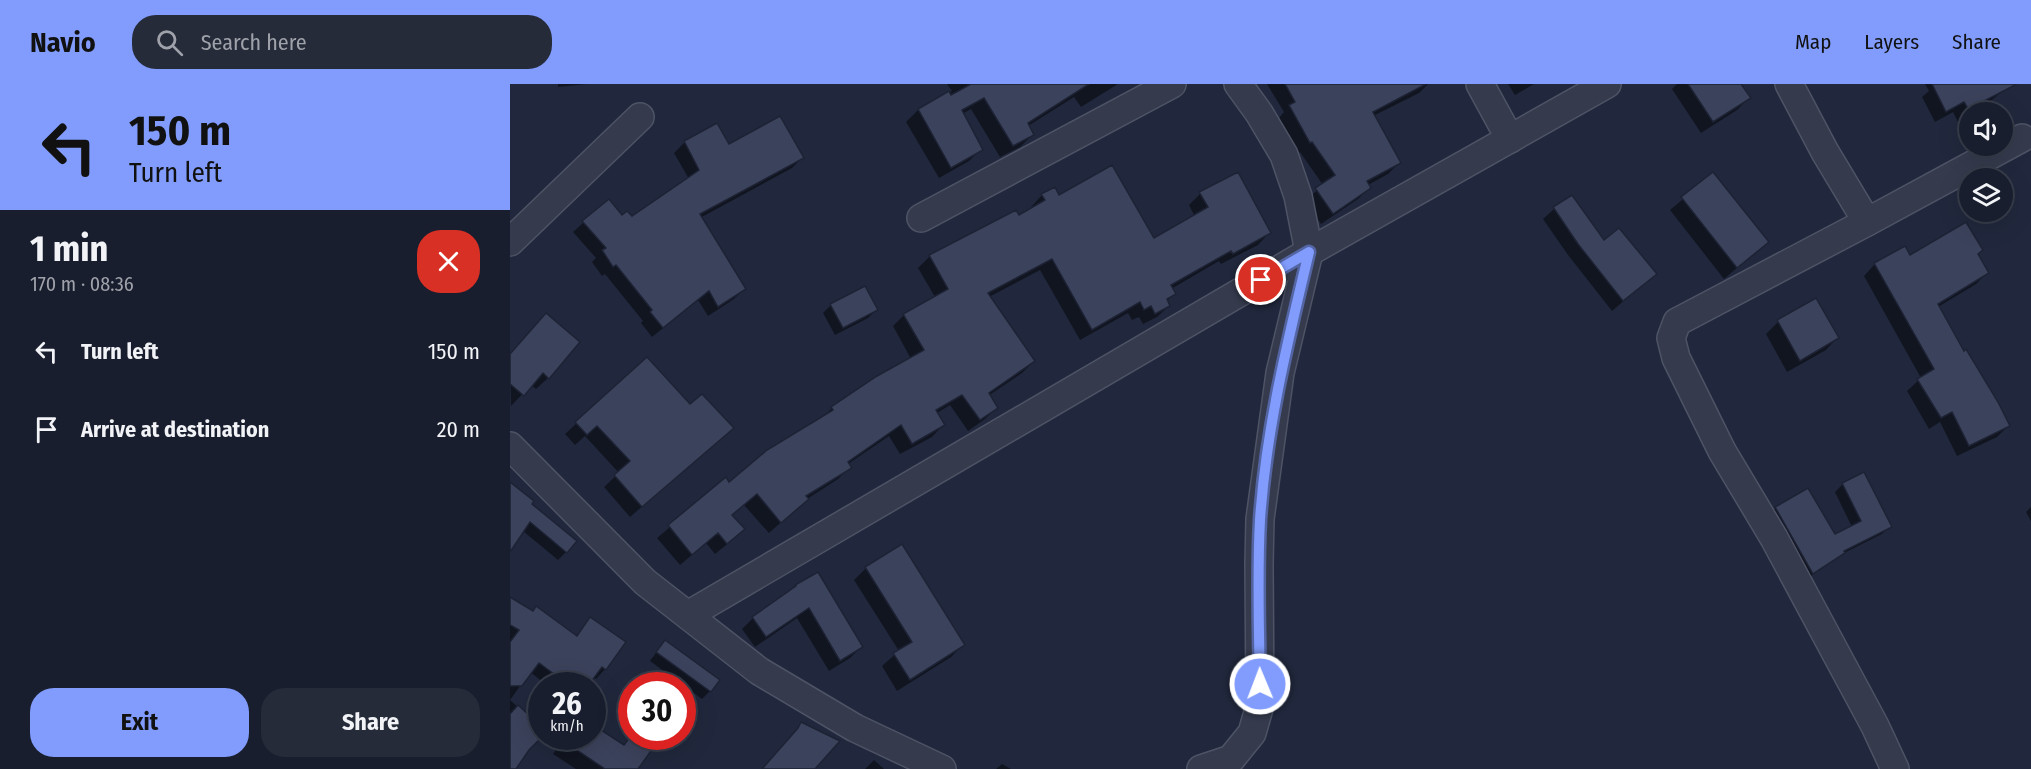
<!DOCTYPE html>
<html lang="en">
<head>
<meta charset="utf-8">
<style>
  :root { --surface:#191e2e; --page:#262b3a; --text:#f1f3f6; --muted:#9fa2aa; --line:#373c4a; --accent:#819cfd }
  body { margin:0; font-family:"Fira Sans Condensed",sans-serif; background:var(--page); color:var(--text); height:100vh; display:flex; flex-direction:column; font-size:22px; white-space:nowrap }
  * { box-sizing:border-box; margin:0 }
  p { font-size:20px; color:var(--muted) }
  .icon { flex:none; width:33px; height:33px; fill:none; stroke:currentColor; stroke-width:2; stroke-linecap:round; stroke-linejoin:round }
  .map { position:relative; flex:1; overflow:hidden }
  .drawer { display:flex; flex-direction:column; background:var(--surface); width:510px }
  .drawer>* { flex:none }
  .top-card { background:#819cfd; color:#111; overflow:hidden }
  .buttons { position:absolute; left:1449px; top:18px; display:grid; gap:12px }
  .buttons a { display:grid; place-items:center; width:54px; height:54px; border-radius:50%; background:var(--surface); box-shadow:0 6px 24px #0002,0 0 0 2px var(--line); font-size:30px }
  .speed { position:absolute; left:18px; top:588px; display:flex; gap:12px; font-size:30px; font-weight:700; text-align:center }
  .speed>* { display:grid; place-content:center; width:78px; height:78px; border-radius:50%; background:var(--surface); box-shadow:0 6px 24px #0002,0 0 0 2px var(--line); line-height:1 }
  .speed small { font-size:15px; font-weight:400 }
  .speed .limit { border:9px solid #d22; background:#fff; color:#111 }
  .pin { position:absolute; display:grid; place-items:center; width:51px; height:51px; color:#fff; margin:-26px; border:3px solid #fff; border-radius:50%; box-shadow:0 2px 6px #0007 }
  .me { position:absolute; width:66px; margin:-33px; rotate:359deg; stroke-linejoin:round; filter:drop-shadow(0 0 4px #0008) }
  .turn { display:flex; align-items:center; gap:21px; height:126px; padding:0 30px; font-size:27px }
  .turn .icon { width:78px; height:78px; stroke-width:2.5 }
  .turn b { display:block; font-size:42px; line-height:51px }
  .round { display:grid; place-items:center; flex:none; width:63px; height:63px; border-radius:24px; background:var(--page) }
  .headline { display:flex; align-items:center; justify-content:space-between; height:102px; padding:0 30px }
  h1 { font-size:36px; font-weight:700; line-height:45px }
  .action { display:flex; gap:12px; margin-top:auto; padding:12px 30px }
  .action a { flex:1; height:69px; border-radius:24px; background:var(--accent); color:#111; font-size:24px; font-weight:700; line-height:69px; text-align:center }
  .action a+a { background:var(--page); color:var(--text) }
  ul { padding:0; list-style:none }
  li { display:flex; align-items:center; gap:18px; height:78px; padding:0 30px }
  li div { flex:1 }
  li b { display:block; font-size:22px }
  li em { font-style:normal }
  header { display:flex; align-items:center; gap:36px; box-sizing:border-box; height:84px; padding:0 30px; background:var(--accent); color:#111 }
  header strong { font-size:28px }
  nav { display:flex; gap:33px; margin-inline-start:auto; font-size:21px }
  .search { width:420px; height:54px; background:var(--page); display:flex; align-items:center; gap:15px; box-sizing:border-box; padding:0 21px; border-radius:24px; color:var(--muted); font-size:22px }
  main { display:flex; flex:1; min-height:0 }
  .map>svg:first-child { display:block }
</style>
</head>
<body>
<header>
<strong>Navio</strong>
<div class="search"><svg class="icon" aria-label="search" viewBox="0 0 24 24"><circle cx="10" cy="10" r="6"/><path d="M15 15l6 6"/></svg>Search here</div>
<nav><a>Map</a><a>Layers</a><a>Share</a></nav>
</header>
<main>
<section class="drawer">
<div class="top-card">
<div class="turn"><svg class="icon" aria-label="left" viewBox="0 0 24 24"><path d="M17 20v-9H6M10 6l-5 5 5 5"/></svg><div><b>150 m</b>Turn left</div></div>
</div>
<div class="headline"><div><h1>1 min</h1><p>170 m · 08:36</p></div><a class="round" style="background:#d93025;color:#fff"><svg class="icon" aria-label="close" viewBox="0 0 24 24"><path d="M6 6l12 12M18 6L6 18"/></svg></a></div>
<ul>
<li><svg class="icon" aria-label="left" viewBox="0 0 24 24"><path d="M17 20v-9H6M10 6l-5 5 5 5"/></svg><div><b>Turn left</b></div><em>150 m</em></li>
<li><svg class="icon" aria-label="arrive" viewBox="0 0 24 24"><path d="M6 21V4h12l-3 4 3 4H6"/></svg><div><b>Arrive at destination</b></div><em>20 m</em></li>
</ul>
<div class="action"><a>Exit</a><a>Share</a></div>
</section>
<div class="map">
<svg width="1521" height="685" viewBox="0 0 1521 685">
  <rect width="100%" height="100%" fill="#21283d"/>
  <g fill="#0007">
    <path d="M48 0H77L48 3Z"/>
    <path d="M437 0H608L571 23 564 13 518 42 522 51 510 63 490 73 461 25 452 30 471 65 459 77 429 94 396 38 408 26 442 7Z"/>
    <path d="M757 0H918L909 9 863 32 889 79 878 90 858 101 859 104 848 115 811 140 795 117 813 101 790 68 788 70 769 34 774 28Z"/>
    <path d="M998 0H1024L1005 11Z"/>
    <path d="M1167 0H1230L1239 14 1227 26 1191 49 1162 5Z"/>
    <path d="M1415 0H1491L1494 6 1467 28H1460V35L1449 40 1443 28 1425 38 1412 13 1419 7Z"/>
    <path d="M206 41 218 62 292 74 282 84 190 134 234 205 224 215 198 232 188 216 142 253 131 239 133 237 95 190 92 192 82 178 86 174 63 148 74 138 112 133 122 134 179 95 164 69 175 58Z"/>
    <path d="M1203 90 1257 158 1214 195 1160 126Z"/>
    <path d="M690 110 759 149 748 161 711 180 709 177 661 205 664 210 656 218 659 222 647 233 633 240 629 233 622 236 618 229 570 256 530 186 479 213 524 277 512 289 478 312 486 324 475 335 458 347 440 321 427 329 433 341 422 353 390 370 379 352 338 380 340 383 328 395 297 415 259 449 234 421 221 432V457L205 470 196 459 170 481 147 454 216 396 219 400 312 334 322 324 401 275 383 242 394 231 425 213 408 184 420 172 508 133 522 125 521 123 532 111 549 113 643 156 685 133 679 121Z"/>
    <path d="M1061 113 1093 159 1145 190 1102 227 1058 171 1033 135 1044 125Z"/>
    <path d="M1467 171 1477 189 1466 200 1428 223 1498 342 1487 353 1447 372 1430 338 1419 345 1397 307 1411 294 1354 192 1365 180 1400 173Z"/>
    <path d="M1305 216 1327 254 1316 266 1277 288 1256 250 1268 238Z"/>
    <path d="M321 221 366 226 358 234 325 251 313 229Z"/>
    <path d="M36 231 38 294 26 305 21 301 1 322 0 271Z"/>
    <path d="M137 275 210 355 120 433 94 403 109 389 75 352 65 361 55 350Z"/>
    <path d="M0 399 20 420 56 468 48 476 13 447 0 464Z"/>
    <path d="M1333 400 1380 442 1372 450 1330 471 1294 497 1258 432 1266 424 1325 452 1342 443 1325 408Z"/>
    <path d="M1521 423V437L1516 428Z"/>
    <path d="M356 484 453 561 441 573 387 607 372 582 389 567 344 496Z"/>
    <path d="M279 509 351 563 340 574 319 587 287 534 245 563 232 545 243 534Z"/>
    <path d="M0 515 65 553 81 535 95 585 86 595 83 593 76 602H38L20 588 0 616Z"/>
    <path d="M148 566 200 607 192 615 140 577Z"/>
    <path d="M0 616 32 645 0 685Z"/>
    <path d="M55 652 113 662 120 655 127 685H66L43 670Z"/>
    <path d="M364 676 374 685H355Z"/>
    <path d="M492 680 501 685H486Z"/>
  </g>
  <g fill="#3b425b" stroke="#1d2234" stroke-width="1.5">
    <path d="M461 0H579L518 39 524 51 503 62 474 14 452 26 473 66 441 84 408 25 439 7 441 11Z"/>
    <path d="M775 0H916L863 28 891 79 857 97 861 104 823 130 805 104 825 91 802 58 800 59 779 21 785 18Z"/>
    <path d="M1178 0H1231L1241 14 1203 38Z"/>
    <path d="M1422 0H1507L1474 17 1476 22 1464 28H1460L1454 18 1436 28Z"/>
    <path d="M270 32 294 74 190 130 236 205 208 223 199 207 153 244 140 228 142 226 106 181 103 183 92 166 96 164 72 137 99 115 112 131 117 127 122 132 189 86 174 57 207 39 219 60Z"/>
    <path d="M602 81 644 154 698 123 689 108 728 88 761 149 723 170 721 167 661 201 666 210 657 215 660 222 645 230 641 222 634 226 630 218 582 246 542 175 478 209 525 277 479 309 488 324 470 336 452 311 426 326 435 341 402 360 391 341 338 378 342 384 296 412 299 415 271 439 247 410 222 431 235 445 217 460 208 449 182 471 158 441 216 393 219 398 257 366 323 326 321 323 367 292 414 266 393 230 438 205 419 171 506 126 509 131 535 116 531 110 545 103 549 111Z"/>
    <path d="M1203 88 1259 158 1227 184 1171 113Z"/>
    <path d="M1062 111 1094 156 1109 144 1147 190 1113 217 1068 160 1043 123Z"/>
    <path d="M1456 138 1473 166 1468 170 1479 189 1428 220 1454 267 1456 265 1488 318 1500 342 1459 362 1442 328 1431 334 1407 295 1424 285 1364 179 1395 162 1400 171Z"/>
    <path d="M355 202 368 226 333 244 320 220Z"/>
    <path d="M1306 214 1329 254 1290 277 1267 236Z"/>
    <path d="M36 229 70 258 39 295 33 289 14 312 0 300V270Z"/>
    <path d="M137 273 180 320 192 310 224 344 132 423 104 391 120 377 87 342 77 351 65 338Z"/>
    <path d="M1354 388 1382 443 1334 467 1335 469 1303 490 1265 423 1298 404 1325 450 1351 437 1332 399Z"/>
    <path d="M0 398 24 417 22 420 67 457 57 469 20 438 0 468Z"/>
    <path d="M392 460 455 561 400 596 383 569 402 558 355 483Z"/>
    <path d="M308 488 353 563 330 577 299 524 256 553 242 533 286 502 285 501Z"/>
    <path d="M0 513 23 527 26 522 67 552 80 533 116 558 96 586 92 583 78 602H60L29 579 12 602H0V558L9 546 0 541Z"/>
    <path d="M155 556 210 596 201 608 146 568Z"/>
    <path d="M8 621 32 643V653L19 666 6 685H0V630Z"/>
    <path d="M291 638 330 657 305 685H252L288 644Z"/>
    <path d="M82 640 114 661 120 653 141 667 128 685H95L46 652H82Z"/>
  </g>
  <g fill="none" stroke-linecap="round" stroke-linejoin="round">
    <defs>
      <g id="minor">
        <path d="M970 0 1000 55"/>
        <path d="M1279 0 1315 68 1357 138"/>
        <path d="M411 134 662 0"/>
        <path d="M0 158 130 33"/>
        <path d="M0 362 135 498 249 587 345 644 432 685"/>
        <path d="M178 531 799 168 1097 0"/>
        <path d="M691 685 721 675 742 649 750 621 749 480 750 435 770 289 799 168 788 112 774 71 749 29 728 0"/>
        <path d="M1385 685 1365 642 1264 454 1212 367 1166 274 1161 254 1167 238 1357 138 1512 54"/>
      </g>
    </defs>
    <use href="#minor" stroke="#4e5365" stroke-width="30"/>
    <use href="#minor" stroke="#353b4d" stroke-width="27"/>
  </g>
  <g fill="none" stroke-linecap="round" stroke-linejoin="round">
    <defs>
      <path id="route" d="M750 600C749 546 747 491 750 436 756 345 778 256 799 168L751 196"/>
    </defs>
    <use href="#route" stroke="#5465a4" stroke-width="15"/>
    <use href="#route" stroke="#819cfd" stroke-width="10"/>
  </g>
</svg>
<div class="buttons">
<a><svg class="icon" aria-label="sound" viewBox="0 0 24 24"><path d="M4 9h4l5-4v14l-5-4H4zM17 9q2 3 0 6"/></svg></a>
<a><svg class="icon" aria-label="layers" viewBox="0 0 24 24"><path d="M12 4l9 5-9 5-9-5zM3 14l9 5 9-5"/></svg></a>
</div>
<div class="speed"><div>26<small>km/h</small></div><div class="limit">30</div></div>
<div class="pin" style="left:751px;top:196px;background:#d93025"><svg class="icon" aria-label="arrive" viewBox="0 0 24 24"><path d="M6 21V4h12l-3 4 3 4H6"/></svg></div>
<svg class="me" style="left:750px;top:600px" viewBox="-20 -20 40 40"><circle r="17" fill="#819cfd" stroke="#fff" stroke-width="3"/><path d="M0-11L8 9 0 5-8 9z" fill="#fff"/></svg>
</div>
</main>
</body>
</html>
